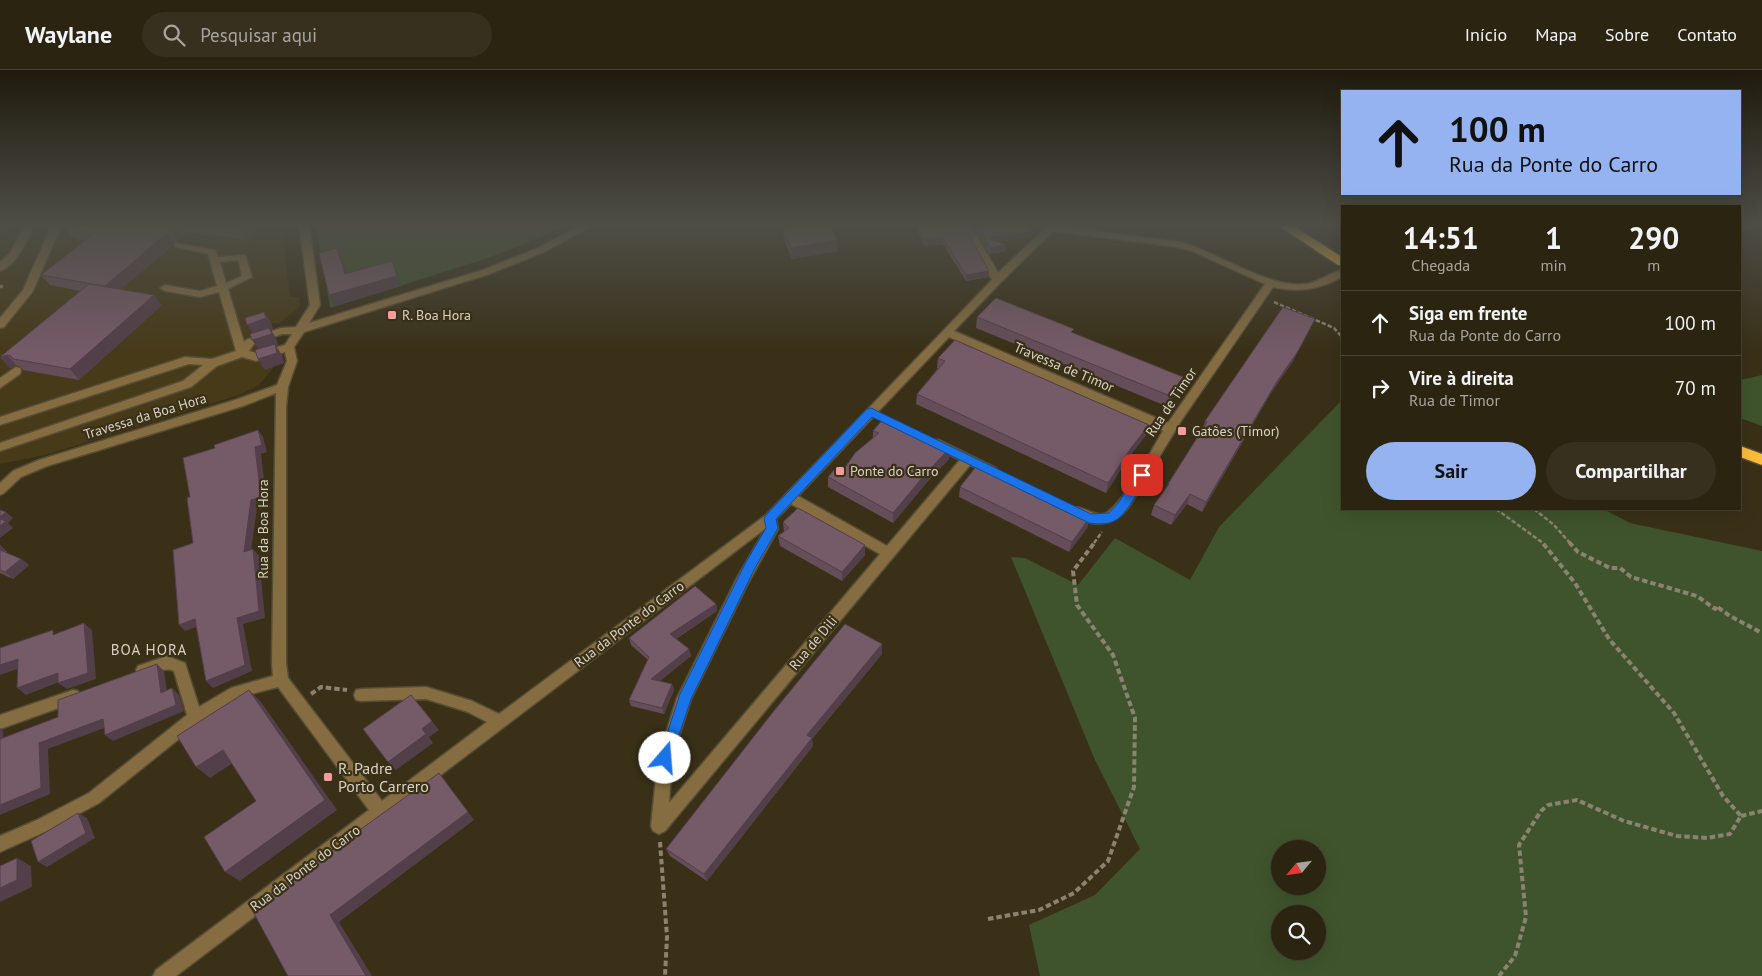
<!DOCTYPE html>
<html lang="pt">
<head>
<meta charset="utf-8">
<style>
  :root { --surface:#2b2411; --page:#37301f; --text:#f1f3f6; --muted:#a6a49f; --line:#474131; --accent:#95b2f1 }
  body { margin:0; font-family:"PT Sans",sans-serif; background:var(--page); color:var(--text); height:100vh; display:flex; flex-direction:column; font-size:19px; white-space:nowrap }
  * { box-sizing:border-box; margin:0 }
  p { font-size:16px; color:var(--muted) }
  .icon { flex:none; width:28px; height:28px; fill:none; stroke:currentColor; stroke-width:2; stroke-linecap:round; stroke-linejoin:round }
  .map { position:relative; flex:1; overflow:hidden }
  .sheet { position:absolute; left:1341px; top:135px; width:400px; height:305px; display:flex; flex-direction:column; background:var(--surface); border-radius:0px; box-shadow:0 5px 20px #0002,0 0 0 1px var(--line) }
  .sheet>* { flex:none }
  .top-card { position:absolute; left:1341px; top:20px; width:400px; height:105px; border-radius:0px; box-shadow:0 5px 20px #0002,0 0 0 1px var(--line); background:#95b2f1; color:#111; overflow:hidden }
  .needle { width:32px; rotate:241deg }
  .tools { position:absolute; left:1271px; top:770px; display:grid; gap:10px }
  .tools a { display:grid; place-items:center; width:55px; height:55px; border-radius:50%; background:var(--surface); box-shadow:0 5px 20px #0002,0 0 0 1px var(--line); font-size:25px }
  .pin { position:absolute; display:grid; place-items:center; width:42px; height:42px; color:#fff; margin:-21px; border-radius:10px; box-shadow:0 2px 8px #0006 }
  .me { position:absolute; width:55px; margin:-28px; rotate:18deg; stroke-linejoin:round; filter:drop-shadow(0 0 4px #0008) }
  .turn { display:flex; align-items:center; gap:18px; height:105px; padding:0 25px; font-size:22px }
  .turn .icon { width:65px; height:65px; stroke-width:2.5 }
  .turn b { display:block; font-size:35px; line-height:42px }
  .eta { display:flex; justify-content:space-evenly; align-items:center; height:85px; text-align:center }
  .eta b { font-size:30px; font-weight:600; line-height:35px }
  .cta { display:flex; gap:10px; margin-top:auto; padding:10px 25px }
  .cta a { flex:1; height:58px; border-radius:30px; background:var(--accent); color:#111; font-size:20px; font-weight:600; line-height:58px; text-align:center }
  .cta a+a { background:var(--page); color:var(--text) }
  ul { padding:0; list-style:none }
  li { display:flex; align-items:center; gap:15px; height:65px; padding:0 25px; border-top:1px solid var(--line) }
  li div { flex:1 }
  li b { display:block; font-size:19px }
  li em { font-style:normal }
  header { display:flex; align-items:center; gap:30px; box-sizing:border-box; height:70px; padding:0 25px; background:var(--surface); border-bottom:1px solid var(--line) }
  header strong { font-size:24px }
  nav { display:flex; gap:28px; margin-inline-start:auto; font-size:18px }
  .search { width:350px; height:45px; background:var(--page); display:flex; align-items:center; gap:12px; box-sizing:border-box; padding:0 18px; border-radius:28px; color:var(--muted); font-size:19px }
  .map>svg:first-child { display:block }
</style>
</head>
<body>
<header>
<strong>Waylane</strong>
<div class="search"><svg class="icon" aria-label="search" viewBox="0 0 24 24"><circle cx="10" cy="10" r="6"/><path d="M15 15l6 6"/></svg>Pesquisar aqui</div>
<nav><a>Início</a><a>Mapa</a><a>Sobre</a><a>Contato</a></nav>
</header>
<div class="map">
<svg width="1762" height="906" viewBox="0 0 1762 906">
  <rect width="100%" height="100%" fill="#393017"/>
  <path fill="#463a19" d="M0 154H282L290 227H299L300 236 280 253H271L284 293 275 296 259 315 239 325 45 385 0 394Z"/>
  <g fill="#3f542d" fill-rule="evenodd">
    <path d="M316 154H572L488 188 330 238Z"/>
    <path d="M1762 305V356L1740 348V310Z"/>
    <path d="M1342 330V439H1603L1630 453 1762 481V906H1040L1029 855 1095 825 1140 779 1095 690 1011 487 1025 488 1078 515 1115 468 1190 510 1219 457ZM1280 779H1318V816H1280ZM1280 844H1318V881H1280Z"/>
  </g>
  <g fill="none" stroke-linecap="round" stroke-linejoin="round">
    <defs>
      <g id="minor">
        <path d="M25 154H35C27 169 18 195 0 201V192L10 183Z"/>
        <path d="M52 154H62L33 221 4 257 0 258V248L23 220Z"/>
        <path d="M299 154H309L320 235 309 253 483 200 538 178 583 154H595L544 182 489 204 304 262 294 277 297 291 288 317 286 337V593L288 608 382 731 487 652 468 642 426 629 361 631 356 630 354 625 356 620 361 619 426 617 472 631 499 644 766 445 992 210 960 154H970L998 203 1047 157V154H1057L1056 156 1181 172C1218 183 1270 219 1306 214 1319 212 1329 203 1342 200V207C1320 219 1299 223 1273 217L1181 351 1130 435C1118 452 1102 458 1082 450 1076 448 1072 446 1069 441L1071 438C1082 434 1091 446 1103 444 1119 442 1153 377 1163 361L949 267 798 426 887 476 960 390 931 376 929 373 931 370H939L996 398 998 401 996 404H988L970 395 665 761 659 764 653 761 651 756 658 688 677 628 737 508 766 458 176 906H153L156 900 369 740 278 617 240 627 200 652 99 733 49 760 0 782V766L37 750 89 723 187 645 174 601C160 595 151 609 138 604L136 600 138 596 167 586 185 593 199 637 231 618 273 606 272 593 276 323 243 336 47 396 21 407 4 423 0 425V413L13 401 39 390 235 330 277 315 287 291 285 282 256 291 242 287 217 296 191 317 0 381V373L183 311 203 295 189 294 0 355V347L185 287 212 289 236 281 219 222 200 227 165 221 160 218 165 215 200 221 217 216 208 184 175 177V173L215 180 218 187 245 185 252 207 228 219 244 272 246 270 281 258 296 257 310 235ZM1053 161 1177 177 1192 181 1265 214 1168 353 954 261 1001 212ZM238 190 242 206 226 213 220 192ZM282 264H292L285 275 256 283 249 281 254 274ZM791 434 880 484 669 733 672 688 691 629 747 515 778 459 776 449Z"/>
        <path d="M16 297 20 298 21 301 20 304 0 318V308Z"/>
        <path d="M73 620 78 621 80 626 78 631 0 659V645Z"/>
      </g>
      <g id="highway">
        <path d="M1276 154H1290L1342 187V195H1338Z"/>
        <path d="M1740 376 1762 384V395L1740 387Z"/>
      </g>
    </defs>
    <use href="#minor" stroke="#564d36" stroke-width="3"/>
    <use href="#highway" stroke="#564d36" stroke-width="3"/>
    <g stroke="#8b8370" stroke-width="2.5" stroke-dasharray="4.5 2" stroke-linecap="butt">
      <path d="M0 216H2L0 220"/>
      <path d="M1274 232 1334 258 1342 267"/>
      <path d="M1496 439 1543 473"/>
      <path d="M1534 439 1554 455 1570 473"/>
      <path d="M1094 473 1102 462"/>
    </g>
    <g stroke="#8b8370" stroke-width="4" stroke-dasharray="5.5 3" stroke-linecap="butt">
      <path d="M1569 472 1578 482 1610 498H1620L1631 507 1697 526 1715 539 1716 536 1730 546 1762 563"/>
      <path d="M311 624 321 617 347 620"/>
      <path d="M1741 746 1762 741"/>
      <path d="M660 772 667 867 665 906"/>
      <path d="M988 849 1039 840 1074 823 1108 791 1134 717 1135 648 1113 585 1077 535 1073 501 1095 472"/>
      <path d="M1499 906 1515 886 1526 847 1519 775 1541 741 1548 735 1577 730 1624 751 1677 766 1707 768 1730 764 1741 746 1723 726 1674 643 1609 569 1575 513 1542 472"/>
    </g>
    <use href="#minor" fill="#856d41" fill-rule="evenodd"/>
    <use href="#highway" fill="#fbbd3e" fill-rule="evenodd"/>
  </g>
  <g fill="#654d59">
    <path d="M71 154H265L247 170 188 162 177 171 174 172 173 175 121 219 162 235 79 310 23 300 19 296 16 295 10 298 0 287 80 221 50 215 41 205 85 170 74 169 66 158Z"/>
    <path d="M915 154H963L989 201 988 207 966 211 943 174 924 176Z"/>
    <path d="M972 154H1029L1031 167 1000 172 1006 181 989 184Z"/>
    <path d="M813 156 838 181 792 189 784 169 783 159Z"/>
    <path d="M977 247 1073 263 1180 317 1166 336 976 258Z"/>
    <path d="M1315 249 1293 291 1271 323 1202 442 1187 434 1171 455 1151 445 1154 435 1166 418 1168 414 1202 361 1205 351Z"/>
    <path d="M938 288 1149 355 1146 365 1128 388 1106 423 916 334 917 324 938 298H937Z"/>
    <path d="M884 348 949 389 927 412 893 453 828 417V407L844 399 873 368V361Z"/>
    <path d="M960 417 1090 447 1087 458 1069 482 959 427Z"/>
    <path d="M783 452 865 485 842 511 780 476 778 466 784 462Z"/>
    <path d="M0 475 7 482 6 483 21 489 29 495 13 509 0 503Z"/>
    <path d="M716 534 717 541 676 569 689 579 691 586 659 611 672 614 674 620 664 644 631 636 629 630 648 590 631 575 629 568Z"/>
    <path d="M882 574V584L812 669 813 676 707 811 670 786 666 779Z"/>
  </g>
  <g fill="#523f49">
    <path d="M0 154H17L0 166Z"/>
    <path d="M179 154H183L188 162 177 171 170 161Z"/>
    <path d="M247 154H265L247 170 241 160Z"/>
    <path d="M1751 154H1762V158L1740 162V156Z"/>
    <path d="M167 161 174 172 173 175 113 226 105 216Z"/>
    <path d="M1032 161 1031 167 987 174 988 168Z"/>
    <path d="M943 168V174L924 176V170Z"/>
    <path d="M837 170 838 181 792 189 791 178Z"/>
    <path d="M1007 175 1006 181 989 184 990 178Z"/>
    <path d="M337 178 343 189 351 215 345 204Z"/>
    <path d="M392 191 402 216 335 236 329 225Z"/>
    <path d="M989 201 988 207 966 211V205Z"/>
    <path d="M154 225 162 235 79 310 70 299Z"/>
    <path d="M264 242 271 252 273 259 271 260 276 268 278 275 276 276 282 285 284 293 265 300 258 289 259 280 252 270 254 265 247 255Z"/>
    <path d="M1315 249 1293 291 1271 323 1202 442 1206 432 1276 313Z"/>
    <path d="M7 285 16 295 10 298 0 287Z"/>
    <path d="M1183 307 1180 317 1166 336 1170 326Z"/>
    <path d="M1149 355 1146 365 1128 388 1106 423 1108 413 1131 378Z"/>
    <path d="M258 360 263 367 267 382 261 384 267 434 257 438 250 489 244 482 251 430 255 377Z"/>
    <path d="M949 379V389L927 412 893 453V443L927 402Z"/>
    <path d="M1190 424 1187 434 1171 455 1175 445Z"/>
    <path d="M6 442 13 448 8 453 13 458 0 468V447Z"/>
    <path d="M1090 447 1087 458 1069 482 1072 472Z"/>
    <path d="M0 475 7 482 4 485 0 482Z"/>
    <path d="M865 475V485L842 511V502Z"/>
    <path d="M253 479 259 486 265 548 243 554 252 601 213 618 206 611 237 548Z"/>
    <path d="M21 489 29 495 13 509 5 502Z"/>
    <path d="M716 534 717 541 672 571 670 564Z"/>
    <path d="M195 549 202 555 185 561 179 555Z"/>
    <path d="M84 553 92 560 96 609 67 619 58 613Z"/>
    <path d="M882 574V584L812 669 813 676 707 811 704 804 807 665Z"/>
    <path d="M689 579 691 586 654 616 651 609Z"/>
    <path d="M18 589 26 596 0 605V595Z"/>
    <path d="M157 594 164 601 168 629 161 623Z"/>
    <path d="M58 603 67 609 26 625 17 618Z"/>
    <path d="M672 614 674 620 664 644 662 638Z"/>
    <path d="M172 618 179 625 184 641 113 671 105 665Z"/>
    <path d="M249 620 261 632 337 740 240 811 225 802 325 730Z"/>
    <path d="M103 649 112 655 48 679 50 724 0 745V735L39 673Z"/>
    <path d="M432 651 439 660 429 667 433 673 396 700 388 692 422 659Z"/>
    <path d="M0 658 3 660 4 677 0 675Z"/>
    <path d="M223 680 236 691 210 708 196 697Z"/>
    <path d="M439 703 474 750 339 852 372 906H366L330 845Z"/>
    <path d="M78 743 87 748 95 768 47 797 38 792Z"/>
    <path d="M17 788 31 796 32 817 0 832V818Z"/>
  </g>
  <g fill="#755a68" stroke="#523f49">
    <path d="M71 154H179L170 161H167L166 164 105 216 41 205 95 163 66 158Z"/>
    <path d="M200 154H247L241 160Z"/>
    <path d="M810 154H812L813 156 830 154 837 170 791 178 783 159Z"/>
    <path d="M918 154H963L989 201 966 205 943 168 924 170Z"/>
    <path d="M976 154H1028L1032 161 988 168 1007 175 990 178Z"/>
    <path d="M1740 154H1751L1740 156Z"/>
    <path d="M337 178 345 204 392 191 397 206 329 225 319 183Z"/>
    <path d="M89 214 154 225 70 299 13 289 11 286 7 285 0 287Z"/>
    <path d="M996 228 1074 259 1071 262 1183 307 1170 326 977 247Z"/>
    <path d="M1283 237 1315 249 1298 281 1276 313 1206 432 1190 424 1175 445 1154 435 1169 414H1168L1207 352 1205 351Z"/>
    <path d="M264 242 266 248 247 255 245 248Z"/>
    <path d="M269 258 272 264 252 270 250 264Z"/>
    <path d="M955 270 1149 355 1131 378 1108 413 917 324 945 291 938 288Z"/>
    <path d="M275 274 277 283 258 289 255 280Z"/>
    <path d="M884 348 949 379 927 402 893 443 828 407 838 395 844 399 855 383 879 363 873 361Z"/>
    <path d="M258 360 262 375 255 377 261 427 251 430 244 482 253 479 259 541 237 548 245 595 206 611 195 549 179 555 173 480 193 473 187 428 190 427 183 388 215 378 214 375Z"/>
    <path d="M978 394 1090 447 1072 472 960 417Z"/>
    <path d="M798 438 865 475 842 502 778 466 789 458 783 452Z"/>
    <path d="M0 440 6 442 0 447Z"/>
    <path d="M0 449 6 451 0 456Z"/>
    <path d="M0 480 21 489 5 502 0 500Z"/>
    <path d="M695 516 716 534 670 564 689 579 651 609 672 614 662 638 629 630 649 587 629 568Z"/>
    <path d="M84 553 88 603 58 613V603L17 618 18 589 0 595V578L53 560V565Z"/>
    <path d="M845 554 882 574 807 665 812 668 704 804 666 779 773 642Z"/>
    <path d="M157 594 161 623 172 618 176 635 105 665 103 649 39 673 41 718 0 735V669L58 647V630Z"/>
    <path d="M249 620 325 730 225 802 204 767 256 731 223 680 196 697 177 666Z"/>
    <path d="M411 625 432 651 422 659 426 664 388 692 363 659Z"/>
    <path d="M439 703 468 742 330 845 366 906H288L251 838Z"/>
    <path d="M78 743 86 763 38 792 31 771Z"/>
    <path d="M17 788V810L0 818V796Z"/>
  </g>
  <linearGradient id="sky" x2="0" y2="1"><stop stop-color="#1f1a0d"/><stop offset="0.55" stop-color="#4e4e47"/><stop offset="1" stop-color="#4e4e47" stop-opacity="0"/></linearGradient>
  <rect width="1762" height="281" fill="url(#sky)"/>
  <path fill="#1a73e8" stroke="#114b97" d="M871 338 1091 444 1109 443 1119 432 1138 402 1142 401 1147 405C1141 416 1127 444 1116 450 1108 455 1097 454 1089 453L872 347 776 449 778 458 755 498 691 629 670 692 665 694 661 692 659 688 680 624 746 492 766 458 764 448 766 445 867 339Z"/>
  <g fill="#f59b9b" stroke="#393017" stroke-width="2">
    <rect x="387" y="240" width="10" height="10" rx="2.5"/>
    <rect x="1177" y="356" width="10" height="10" rx="2.5"/>
    <rect x="835" y="396" width="10" height="10" rx="2.5"/>
    <rect x="323" y="702" width="10" height="10" rx="2.5"/>
  </g>
  <g text-anchor="middle" stroke-width="4.5" stroke-linejoin="round" paint-order="stroke">
    <g font-size="14" fill="#d8d2c3" stroke="#393017" text-anchor="start">
      <text x="402" y="250">R. Boa Hora</text>
      <text x="1192" y="366">Gatões (Timor)</text>
      <text x="850" y="406">Ponte do Carro</text>
    </g>
    <g font-size="14" fill="#d8d2c3" stroke="#393017">
      <text transform="translate(1064 297) rotate(23)" y="5">Travessa de Timor</text>
      <text transform="translate(1171 332) rotate(-56)" y="5">Rua de Timor</text>
      <text transform="translate(145 346) rotate(-17)" y="5">Travessa da Boa Hora</text>
      <text transform="translate(263 459) rotate(-90)" y="5">Rua da Boa Hora</text>
      <text transform="translate(629 554) rotate(-37)" y="5">Rua da Ponte do Carro</text>
      <text transform="translate(813 573) rotate(-50)" y="5">Rua de Dili</text>
      <text transform="translate(305 798) rotate(-37)" y="5">Rua da Ponte do Carro</text>
    </g>
    <g font-size="15" letter-spacing="1" fill="#d8d2c3" stroke="#393017">
      <text x="149" y="585">BOA HORA</text>
    </g>
    <g font-size="16" fill="#d8d2c3" stroke="#393017" text-anchor="start">
      <text x="338" y="704">R. Padre<tspan x="338" dy="18">Porto Carrero</tspan></text>
    </g>
  </g>
</svg>
<div class="tools">
<a><svg class="needle" viewBox="-14 -14 28 28"><path d="M0-13l5 13h-10z" fill="#e53935"/><path d="M0 13l5-13h-10z" fill="#a6a49f"/></svg></a>
<a><svg class="icon" aria-label="search" viewBox="0 0 24 24"><circle cx="10" cy="10" r="6"/><path d="M15 15l6 6"/></svg></a>
</div>
<div class="pin" style="left:1142px;top:405px;background:#d93025"><svg class="icon" aria-label="arrive" viewBox="0 0 24 24"><path d="M6 21V4h12l-3 4 3 4H6"/></svg></div>
<svg class="me" style="left:665px;top:688px" viewBox="-20 -20 40 40"><circle r="19" fill="#fff"/><path d="M0-13L10 11 0 6-10 11z" fill="#1a73e8"/></svg>
<div class="top-card">
<div class="turn"><svg class="icon" aria-label="ahead" viewBox="0 0 24 24"><path d="M12 20V5M6 11l6-6 6 6"/></svg><div><b>100 m</b>Rua da Ponte do Carro</div></div>
</div>
<section class="sheet">
<div class="eta">
<div><b>14:51</b><p>Chegada</p></div>
<div><b>1</b><p>min</p></div>
<div><b>290</b><p>m</p></div>
</div>
<ul>
<li><svg class="icon" aria-label="ahead" viewBox="0 0 24 24"><path d="M12 20V5M6 11l6-6 6 6"/></svg><div><b>Siga em frente</b><p>Rua da Ponte do Carro</p></div><em>100 m</em></li>
<li><svg class="icon" aria-label="right" viewBox="0 0 24 24"><path d="M7 20v-9h11M14 6l5 5-5 5"/></svg><div><b>Vire à direita</b><p>Rua de Timor</p></div><em>70 m</em></li>
</ul>
<div class="cta"><a>Sair</a><a>Compartilhar</a></div>
</section>
</div>
</body>
</html>
